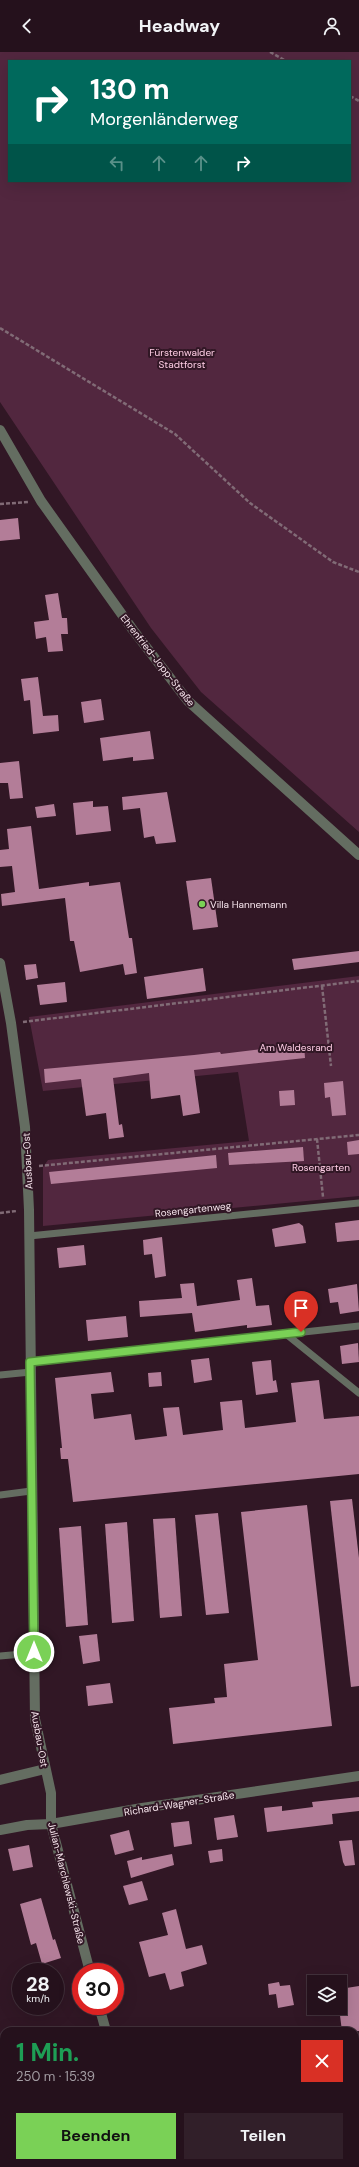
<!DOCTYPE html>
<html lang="de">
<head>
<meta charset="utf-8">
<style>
  :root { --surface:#25111c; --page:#311f29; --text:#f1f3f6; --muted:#a39da3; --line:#42313b; --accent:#7ad156 }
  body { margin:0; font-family:"DM Sans",sans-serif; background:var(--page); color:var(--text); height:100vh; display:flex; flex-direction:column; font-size:15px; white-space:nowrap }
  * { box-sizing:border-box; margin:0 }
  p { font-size:13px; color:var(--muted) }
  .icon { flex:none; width:22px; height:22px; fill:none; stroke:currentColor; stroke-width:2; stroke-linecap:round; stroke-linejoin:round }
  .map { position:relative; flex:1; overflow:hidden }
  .side { position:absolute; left:0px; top:1975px; width:359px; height:140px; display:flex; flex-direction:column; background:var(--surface); border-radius:12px 12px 0 0; box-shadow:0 4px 16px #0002,0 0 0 1px var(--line) }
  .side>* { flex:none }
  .guide { position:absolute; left:8px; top:8px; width:343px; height:122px; border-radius:0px; box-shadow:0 4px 16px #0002,0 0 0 1px var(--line); background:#00695c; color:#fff; overflow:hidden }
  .fabs { position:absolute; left:307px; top:1923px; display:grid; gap:8px }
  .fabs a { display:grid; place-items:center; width:40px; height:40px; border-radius:0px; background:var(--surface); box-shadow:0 4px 16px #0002,0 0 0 1px var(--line); font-size:20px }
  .speed { position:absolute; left:12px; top:1911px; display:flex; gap:8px; font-size:20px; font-weight:700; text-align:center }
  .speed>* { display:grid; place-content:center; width:52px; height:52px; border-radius:50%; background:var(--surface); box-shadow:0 4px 16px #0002,0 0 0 1px var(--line); line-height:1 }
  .speed small { font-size:10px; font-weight:400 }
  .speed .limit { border:6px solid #d22; background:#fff; color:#111 }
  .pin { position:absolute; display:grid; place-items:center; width:34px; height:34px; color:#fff; margin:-41px -17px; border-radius:50% 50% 50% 0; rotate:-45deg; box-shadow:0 0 4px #0007 }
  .pin .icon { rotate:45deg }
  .me { position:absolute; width:44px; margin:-22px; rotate:0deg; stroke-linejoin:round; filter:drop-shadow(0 0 3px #0008) }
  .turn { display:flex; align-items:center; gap:14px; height:84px; padding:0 16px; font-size:18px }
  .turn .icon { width:52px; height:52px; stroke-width:2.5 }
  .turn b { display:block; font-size:28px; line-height:34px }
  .lanes { display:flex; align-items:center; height:38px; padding:0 16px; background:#0003; justify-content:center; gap:20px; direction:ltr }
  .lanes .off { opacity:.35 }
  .round { display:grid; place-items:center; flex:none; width:42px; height:42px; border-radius:0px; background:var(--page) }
  .summary { display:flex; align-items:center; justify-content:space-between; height:68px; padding:0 16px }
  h1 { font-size:24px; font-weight:700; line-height:30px; color:#1e9e55 }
  .action { display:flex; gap:8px; margin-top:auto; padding:8px 16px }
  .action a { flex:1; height:46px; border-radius:0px; background:var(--accent); color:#111; font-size:16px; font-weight:700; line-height:46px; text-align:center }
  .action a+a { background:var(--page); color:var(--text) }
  header { display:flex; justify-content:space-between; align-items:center; height:52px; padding:0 16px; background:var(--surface); font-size:18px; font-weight:700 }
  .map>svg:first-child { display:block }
</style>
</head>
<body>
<header><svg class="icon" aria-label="back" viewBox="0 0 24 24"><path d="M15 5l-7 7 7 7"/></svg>Headway<svg class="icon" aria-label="person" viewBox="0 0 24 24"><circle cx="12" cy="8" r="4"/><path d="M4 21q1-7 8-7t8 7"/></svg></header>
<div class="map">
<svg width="359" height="2115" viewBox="0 0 359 2115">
  <rect width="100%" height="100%" fill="#311725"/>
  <g fill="#52273f" fill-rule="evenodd">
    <path d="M0 0H359V780L201 640 151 576 0 350ZM9 9H350V129H9Z"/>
    <path d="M359 924V1144L43 1174V1115L48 1108 249 1089 238 1020 43 1039 29 965Z"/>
  </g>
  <g fill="#b37d98">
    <path d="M18 466 20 487 0 489V468Z"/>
    <path d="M58 541 62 566H67L68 582H61L63 599 48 600 46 585 36 587 34 570 49 568 45 543Z"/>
    <path d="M38 625 43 664 58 663 59 679 33 682 30 648 24 649 21 627Z"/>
    <path d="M101 647 104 668 84 671 81 650Z"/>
    <path d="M150 679 154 707 133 709V705L103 709 100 686Z"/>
    <path d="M19 709 23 746 10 747 8 731H0V711Z"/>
    <path d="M167 740 176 790 156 792 154 784 144 786 140 756 123 758 122 745Z"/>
    <path d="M93 749V755L108 754 111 779 76 783 73 751Z"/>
    <path d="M54 752 56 764 37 766 35 755Z"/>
    <path d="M31 774 39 837 89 830V834L120 830 129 886H132L137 921 125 923 123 912 80 920 74 889H70L65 846 2 854 1 842 15 840 12 814 0 815V798L9 797 7 777Z"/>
    <path d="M211 826 218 875 193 878 186 829Z"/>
    <path d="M359 899V910L294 918 292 907Z"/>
    <path d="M36 912 38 926 26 928 24 913Z"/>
    <path d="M203 916 206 939 147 947 144 925Z"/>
    <path d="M65 930 67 950 40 953 37 933Z"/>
    <path d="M304 992 305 1006 194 1018 200 1061 183 1064 180 1043 151 1047 149 1021 113 1026 119 1073 122 1072 124 1085 109 1087 106 1061 86 1064 81 1027 45 1031 44 1017 194 1003 220 1000 221 1002Z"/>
    <path d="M343 1029 346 1063 332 1064 330 1045 325 1046 324 1031Z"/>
    <path d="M294 1038 295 1053 280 1054 279 1039Z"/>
    <path d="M359 1088V1102L348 1103 347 1090Z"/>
    <path d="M303 1095 304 1109 229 1113 228 1101Z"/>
    <path d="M216 1103 217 1116 51 1132 49 1120Z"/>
    <path d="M359 1168V1188L337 1190 335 1171Z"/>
    <path d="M299 1171 303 1174 306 1191 275 1195 272 1177Z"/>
    <path d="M162 1185 166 1224 155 1226 152 1202 144 1203 143 1188Z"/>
    <path d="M84 1193 86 1213 59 1216 57 1196Z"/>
    <path d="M252 1226 256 1254 269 1253 272 1273 247 1276V1273L195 1280 192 1261 140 1265 139 1249 182 1246 180 1232 194 1231 197 1254 240 1248 237 1228Z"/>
    <path d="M357 1232 359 1259 340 1262 338 1250 330 1251 328 1237Z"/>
    <path d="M126 1264 128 1285 88 1289 86 1268Z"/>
    <path d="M358 1291 359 1310 342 1312 340 1294Z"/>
    <path d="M209 1306 212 1328 194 1331 191 1308Z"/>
    <path d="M271 1308 273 1329 276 1328 278 1340 256 1343 252 1310Z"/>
    <path d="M111 1320 114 1340 91 1342 94 1367 131 1362 135 1388 167 1384 163 1356 179 1355 183 1383 223 1378 220 1350 242 1348 245 1376 296 1370 291 1331 319 1328 324 1367 359 1364V1422L73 1450 68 1407H61L60 1396H62L55 1326Z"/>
    <path d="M161 1320 162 1334 149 1335 148 1321Z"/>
    <path d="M352 1447 359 1506V1634L351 1635 330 1449Z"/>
    <path d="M307 1453 332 1674 173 1692 169 1656 215 1651 214 1646 227 1645 224 1612 258 1608 241 1460Z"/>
    <path d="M218 1461 229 1561 206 1563 195 1463Z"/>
    <path d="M175 1466 182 1564 160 1566 153 1467Z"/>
    <path d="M127 1470 134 1569 112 1571 105 1472Z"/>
    <path d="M81 1474 88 1573 66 1575 59 1476Z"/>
    <path d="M97 1582 100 1609 83 1612 79 1584Z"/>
    <path d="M110 1631 113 1651 88 1654 86 1634Z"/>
    <path d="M359 1745V1759L332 1762 333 1772 267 1780 264 1756 282 1754V1759L313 1755 312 1750Z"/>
    <path d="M234 1763 238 1785 217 1788 214 1766Z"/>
    <path d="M189 1769 192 1792 174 1795 171 1771Z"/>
    <path d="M129 1778 134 1798 115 1803 110 1783Z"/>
    <path d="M352 1788 355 1813 345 1814 343 1810 339 1789Z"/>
    <path d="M29 1793 33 1815 13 1819 8 1797Z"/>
    <path d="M222 1797 223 1809 210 1811 208 1799Z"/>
    <path d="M172 1802 174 1813 131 1826 127 1809 142 1805V1808Z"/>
    <path d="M142 1829 148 1848 129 1853 123 1834Z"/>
    <path d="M41 1846 53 1888 55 1887 61 1906 42 1912 36 1891 31 1893 20 1852Z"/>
    <path d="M176 1857 186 1897 202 1893 207 1912 181 1920 184 1934 170 1938 165 1921 149 1925 139 1890 168 1883 162 1861Z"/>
    <path d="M279 1930 280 1934 290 1933 294 1953 278 1956 276 1942 269 1943 268 1932Z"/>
    <path d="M359 1934V1979H342L339 1956 340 1937Z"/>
  </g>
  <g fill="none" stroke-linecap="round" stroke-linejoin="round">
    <g stroke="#816b76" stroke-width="2.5" stroke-dasharray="4 2" stroke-linecap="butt">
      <path d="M270 0 286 9"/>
      <path d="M350 44 359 49"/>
      <path d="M0 276 175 382 250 451 333 510 359 520"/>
      <path d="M0 452 29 450"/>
      <path d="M322 934 331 1014"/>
      <path d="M23 970 359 929"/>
      <path d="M317 1087 323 1145"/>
      <path d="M39 1114 359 1083"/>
      <path d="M0 1161 17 1159"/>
    </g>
    <g stroke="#646d61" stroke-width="7">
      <path d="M29 1184 359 1151"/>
      <path d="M286 1282 359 1341"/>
      <path d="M30 1310 359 1274"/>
      <path d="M0 1323 31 1320"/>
      <path d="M0 1443 31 1439"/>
      <path d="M0 1604 34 1601"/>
    </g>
    <g stroke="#646d61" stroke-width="10">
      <path d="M0 378 41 449 133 578 188 649 359 803"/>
      <path d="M0 911 11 971 25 1075 29 1158 35 1667 51 1741V1772L90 1920"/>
      <path d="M0 1728 45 1717"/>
      <path d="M0 1778 27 1773 51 1772 142 1756 359 1724"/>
      <path d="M99 1954 106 1979"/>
      <path d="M355 2018H359"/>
      <path d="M0 2072H4"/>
      <path d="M136 2111V2115"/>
    </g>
  </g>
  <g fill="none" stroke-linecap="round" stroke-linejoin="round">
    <defs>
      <path id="route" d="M34 1600 30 1310 301 1280"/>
    </defs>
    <use href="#route" stroke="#4f8838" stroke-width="10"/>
    <use href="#route" stroke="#7ad156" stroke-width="7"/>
  </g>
  <circle fill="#7ad156" stroke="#311725" stroke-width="1.5" cx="202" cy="852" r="4"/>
  <g text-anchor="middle" stroke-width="4" stroke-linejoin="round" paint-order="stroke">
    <g font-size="10" fill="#ffcde5" stroke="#311725">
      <text x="182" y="304">Fürstenwalder<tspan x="182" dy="12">Stadtforst</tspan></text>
      <text x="296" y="999">Am Waldesrand</text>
      <text x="321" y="1119">Rosengarten</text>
    </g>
    <g font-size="10" fill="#f7e5ed" stroke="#311725">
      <text transform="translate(158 608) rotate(52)" y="4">Ehrenfried-Jopp-Straße</text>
      <text transform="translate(27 1109) rotate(-93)" y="4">Ausbau-Ost</text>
      <text transform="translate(193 1157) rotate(-6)" y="4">Rosengartenweg</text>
      <text transform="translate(40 1687) rotate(80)" y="4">Ausbau-Ost</text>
      <text transform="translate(179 1751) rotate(-9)" y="4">Richard-Wagner-Straße</text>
      <text transform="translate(67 1831) rotate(76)" y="4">Julian-Marchlewski-Straße</text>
    </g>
    <g font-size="10" fill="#f7e5ed" stroke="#311725" text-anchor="start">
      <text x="210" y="856">Villa Hannemann</text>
    </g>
  </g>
</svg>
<div class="fabs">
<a><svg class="icon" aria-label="layers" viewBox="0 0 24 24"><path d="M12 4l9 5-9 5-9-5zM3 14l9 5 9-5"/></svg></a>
</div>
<div class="speed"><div>28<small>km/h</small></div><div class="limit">30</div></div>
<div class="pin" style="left:301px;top:1280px;background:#d93025"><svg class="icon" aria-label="arrive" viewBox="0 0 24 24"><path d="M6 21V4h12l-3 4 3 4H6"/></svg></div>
<svg class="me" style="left:34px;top:1600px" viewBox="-20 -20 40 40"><circle r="17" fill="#7ad156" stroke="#fff" stroke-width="3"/><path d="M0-11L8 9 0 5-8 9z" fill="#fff"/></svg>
<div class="guide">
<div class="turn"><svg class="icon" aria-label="right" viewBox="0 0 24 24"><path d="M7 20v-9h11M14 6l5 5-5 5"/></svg><div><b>130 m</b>Morgenländerweg</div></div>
<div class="lanes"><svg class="icon off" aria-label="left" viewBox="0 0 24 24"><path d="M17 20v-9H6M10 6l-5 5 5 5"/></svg><svg class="icon off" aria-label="ahead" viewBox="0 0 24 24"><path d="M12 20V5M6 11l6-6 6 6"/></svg><svg class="icon off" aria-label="ahead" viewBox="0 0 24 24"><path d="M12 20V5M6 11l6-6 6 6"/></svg><svg class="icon" aria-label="right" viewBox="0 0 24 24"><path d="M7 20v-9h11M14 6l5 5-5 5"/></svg></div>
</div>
<section class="side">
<div class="summary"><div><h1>1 Min.</h1><p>250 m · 15:39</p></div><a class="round" style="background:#d93025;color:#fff"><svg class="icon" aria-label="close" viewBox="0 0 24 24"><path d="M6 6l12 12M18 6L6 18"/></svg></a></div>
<div class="action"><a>Beenden</a><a>Teilen</a></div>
</section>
</div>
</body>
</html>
